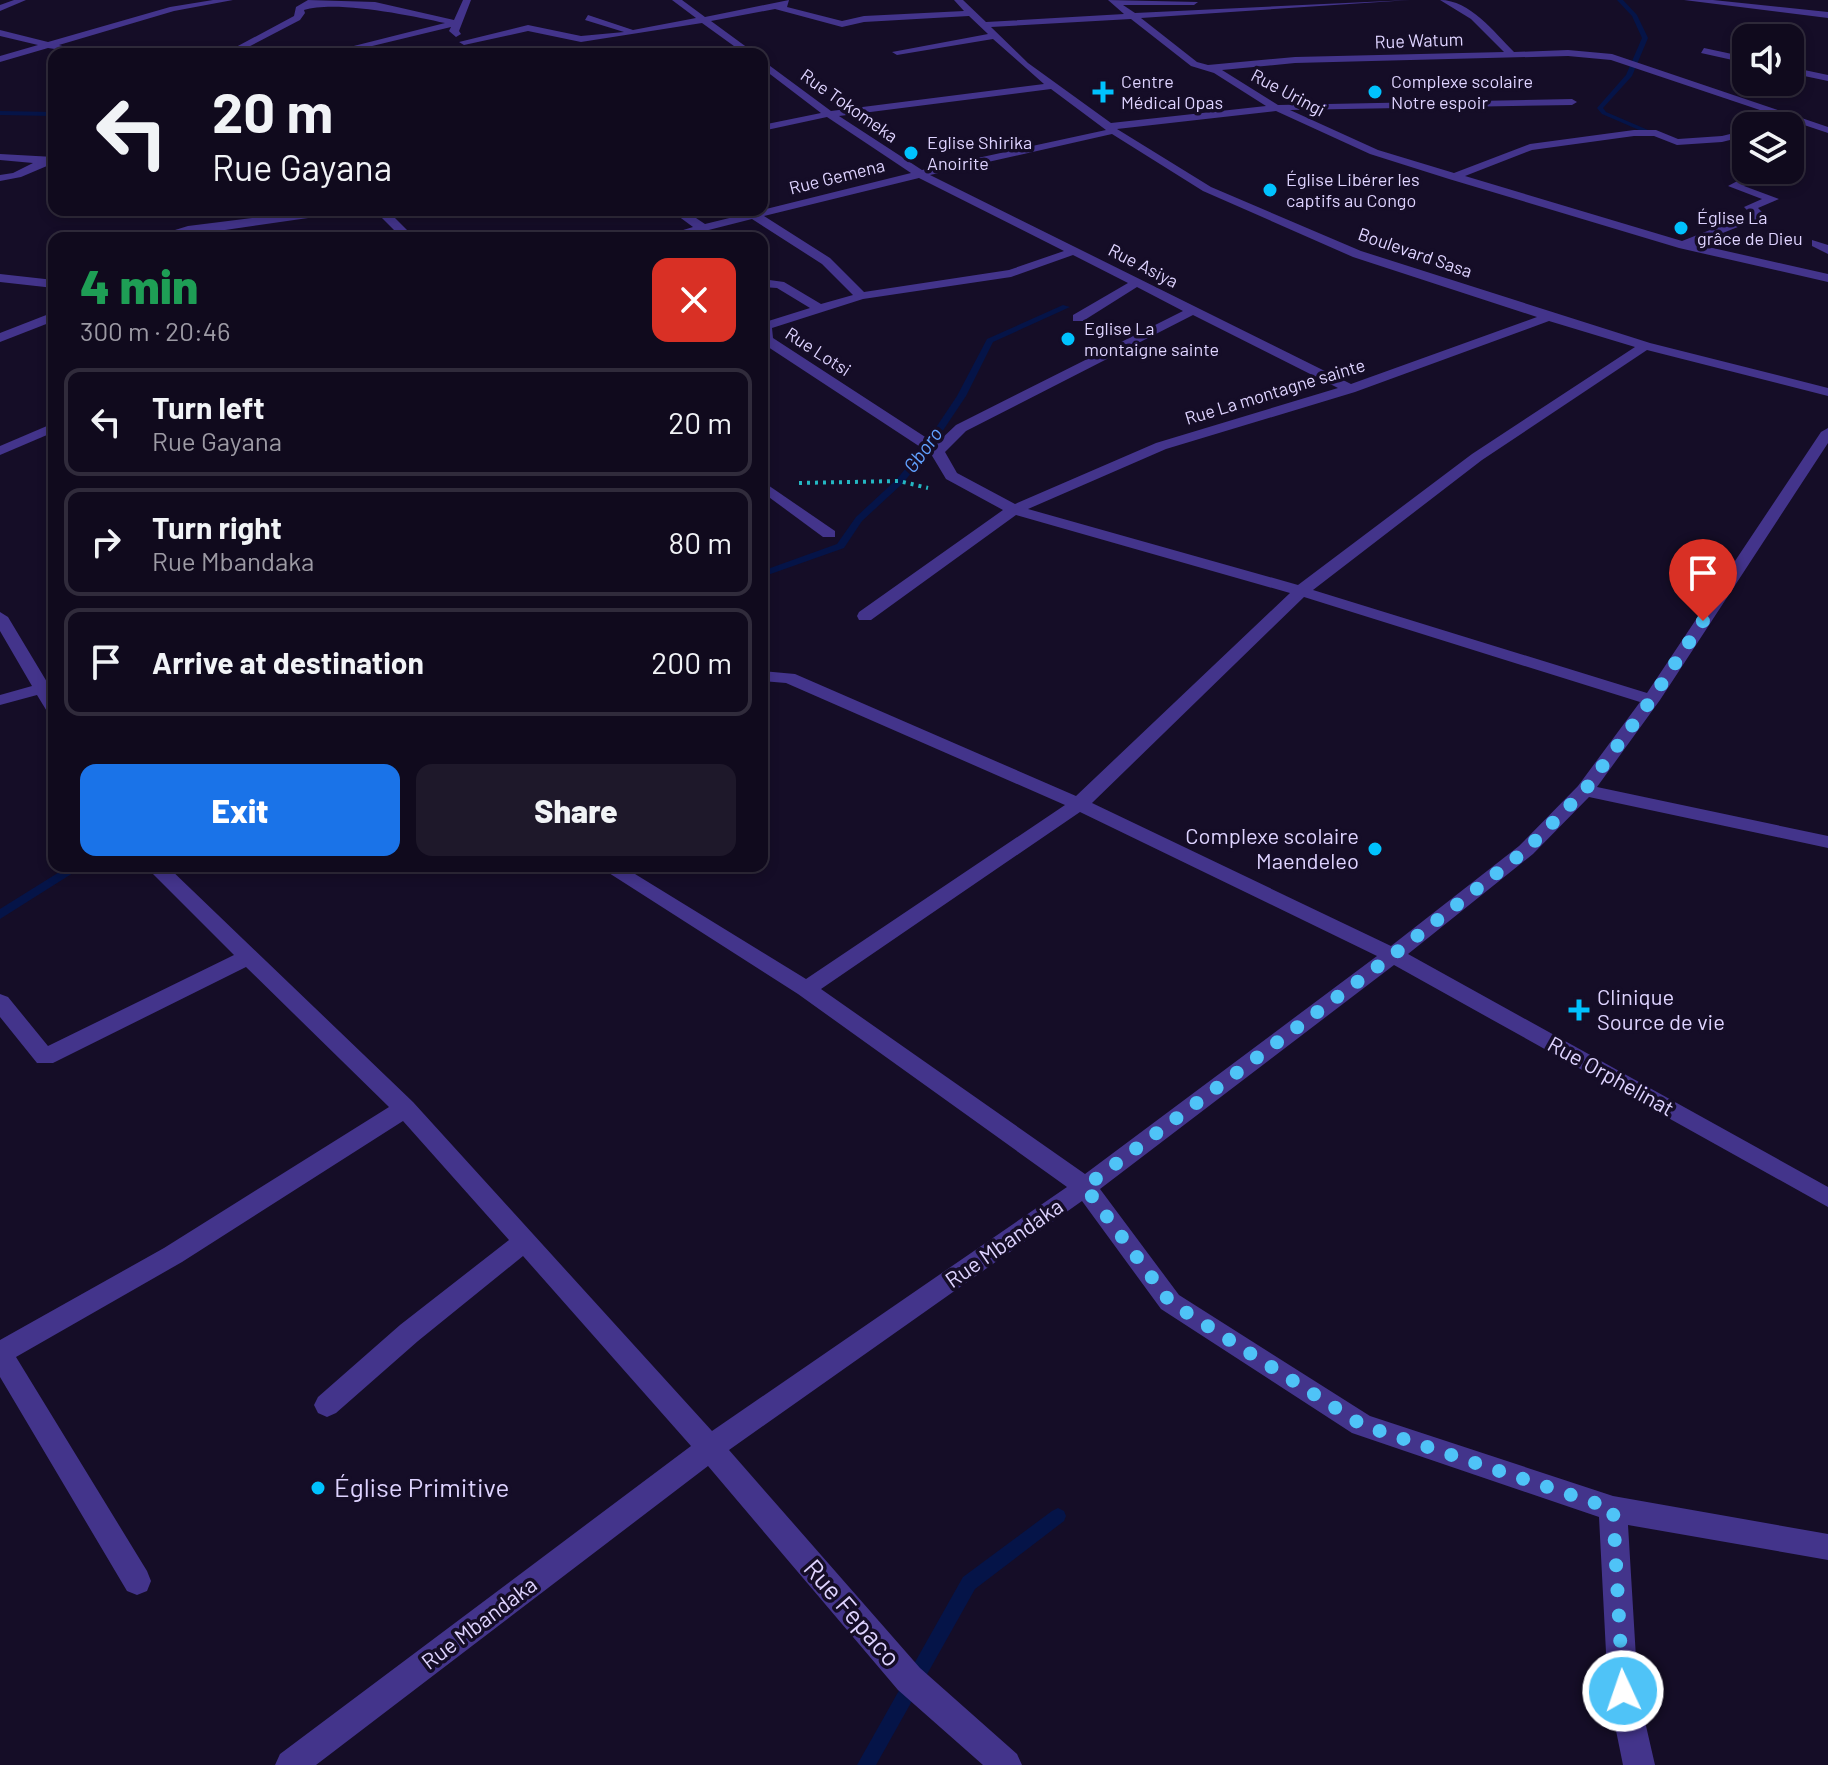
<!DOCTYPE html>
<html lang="en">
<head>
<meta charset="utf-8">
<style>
  :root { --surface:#100a1d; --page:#1e182a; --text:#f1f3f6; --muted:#9c9aa4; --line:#302b3b; --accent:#1a73e8 }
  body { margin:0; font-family:Barlow,sans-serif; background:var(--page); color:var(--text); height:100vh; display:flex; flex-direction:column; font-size:30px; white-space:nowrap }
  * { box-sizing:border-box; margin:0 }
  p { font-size:26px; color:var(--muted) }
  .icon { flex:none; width:44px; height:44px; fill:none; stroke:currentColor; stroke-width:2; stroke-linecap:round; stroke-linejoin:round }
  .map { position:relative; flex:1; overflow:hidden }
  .side { position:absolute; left:48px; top:232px; width:720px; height:640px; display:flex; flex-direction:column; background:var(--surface); border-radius:16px; box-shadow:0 4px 12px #0003,0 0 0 2px var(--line) }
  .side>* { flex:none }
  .top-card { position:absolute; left:48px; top:48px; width:720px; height:168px; border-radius:16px; box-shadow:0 4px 12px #0003,0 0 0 2px var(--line); background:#100a1d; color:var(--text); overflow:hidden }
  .controls { position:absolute; left:1732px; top:24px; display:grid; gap:16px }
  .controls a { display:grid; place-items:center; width:72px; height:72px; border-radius:16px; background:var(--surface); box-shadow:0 4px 12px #0003,0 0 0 2px var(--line); font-size:40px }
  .pin { position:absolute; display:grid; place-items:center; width:68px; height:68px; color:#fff; margin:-82px -34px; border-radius:50% 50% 50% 0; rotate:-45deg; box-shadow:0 0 8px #0007 }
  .pin .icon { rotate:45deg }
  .me { position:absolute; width:88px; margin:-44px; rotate:357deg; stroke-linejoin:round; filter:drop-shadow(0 0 6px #0008) }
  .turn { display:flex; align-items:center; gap:28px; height:168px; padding:0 32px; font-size:36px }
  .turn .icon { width:104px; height:104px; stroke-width:2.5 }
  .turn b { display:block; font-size:56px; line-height:68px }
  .round { display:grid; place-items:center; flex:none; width:84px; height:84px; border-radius:16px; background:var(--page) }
  .head { display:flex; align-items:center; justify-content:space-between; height:136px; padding:0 32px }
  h1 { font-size:48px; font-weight:800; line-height:60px; color:#1e9e55 }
  .cta { display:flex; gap:16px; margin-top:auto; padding:16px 32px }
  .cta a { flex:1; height:92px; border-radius:16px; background:var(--accent); color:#fff; font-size:32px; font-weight:800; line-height:92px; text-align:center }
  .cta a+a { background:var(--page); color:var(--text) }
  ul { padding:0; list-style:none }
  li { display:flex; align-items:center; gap:24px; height:108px; margin:0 16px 12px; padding:0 16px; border:4px solid var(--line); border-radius:16px }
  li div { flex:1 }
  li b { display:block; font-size:30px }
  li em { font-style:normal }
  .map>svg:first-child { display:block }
</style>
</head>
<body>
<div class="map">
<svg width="1828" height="1765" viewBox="0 0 1828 1765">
  <rect width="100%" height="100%" fill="#150d27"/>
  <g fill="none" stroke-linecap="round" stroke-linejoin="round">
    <g fill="#051448" fill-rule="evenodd">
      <path d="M1617 0H1623L1637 15 1648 38 1632 76 1603 108 1606 112 1648 130 1649 131 1646 133 1602 114 1597 108 1626 75 1642 38 1632 16Z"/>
      <path d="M0 111 54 112V116L0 115Z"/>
      <path d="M1063 305 1070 307 993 342 966 396 928 453 902 484 862 521 844 548 762 577V571L837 544 856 517 896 480 921 450 957 396 987 339Z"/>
      <path d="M69 866H84L0 919V909Z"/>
      <path d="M1058 1508 1064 1511 1066 1516 1064 1521 975 1589 876 1765H857L963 1577 1052 1511Z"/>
    </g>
    <path stroke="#24b7c3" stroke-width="4" stroke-dasharray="3 5" stroke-linecap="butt" d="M799 483 899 481 928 488"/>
    <g fill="#43348b" fill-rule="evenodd">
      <path d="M14 0H26L0 11V5Z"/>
      <path d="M213 0H233L174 11 59 45 89 54 48 48 0 62V56L38 45 0 36V30L48 42 170 7Z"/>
      <path d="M308 0 375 2 454 20 463 0H471L459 31 461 34 456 37 449 31 451 27 339 54H322L445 23C409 15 335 0 304 10L305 13 300 20 235 54H223L294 16 296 7Z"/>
      <path d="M672 0H682L705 17 789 0 787 7 842 21 864 16 964 11 954 0H963L986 22 1124 14 1108 0 1198 2 1194 5H1123L1135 13 1410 0 1141 18 1197 62 1208 65 1295 57 1504 52 1471 19 1440 0C1470 0 1494 32 1514 52L1568 50 1612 54 1828 127V133L1611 60 1568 56 1295 63 1222 70 1278 105 1572 99 1577 102 1572 105 1290 110 1378 150 1454 173 1530 144 1634 130H1656L1678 139 1722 136 1746 130V136L1722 142 1677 145 1654 136H1634L1532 150 1465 176 1682 241 1751 214 1744 207 1762 199 1728 186 1745 177 1741 173 1742 171 1760 170 1755 173 1758 179 1744 186 1779 199 1758 208 1765 215 1763 217 1695 244 1828 274V282L1679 248 1449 179 1370 154 1276 111 1117 129 1211 187 1361 251 1650 343 1828 388V396L1647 350 1482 460 1313 590 1647 693 1821 432 1828 428V443L1660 700 1597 787 1828 836V848L1589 797 1533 854 1408 954 1828 1187V1207L1394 965 1100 1189 1179 1295 1370 1416 1613 1496 1828 1534V1560L1628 1525 1638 1691 1655 1765H1623L1608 1691 1599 1517 1352 1433 1161 1309 1082 1201 729 1450 920 1668 1017 1754 1022 1765H983L898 1690 708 1466 316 1765H275L280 1754 691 1446 523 1256 418 1341 336 1413 327 1417 318 1413 314 1405 318 1397 400 1325 509 1240 403 1121 182 1262 16 1357 147 1571 151 1581 147 1591 137 1595 127 1591 0 1377V1340L164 1248 389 1107 246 967 53 1063H37L0 1017V994L8 997 48 1046 234 955 145 866H167L413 1102 712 1431 1067 1187 798 994 598 866H622L806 979 1065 805 786 683 762 681V671L795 674 1076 796 1290 593 1016 515 871 620H859L857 616 859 612 1003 510 946 479 931 454 762 343V323L810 308 777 288 762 287V279L784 282 821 304 853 295 822 264 752 219 677 238H657L693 227 670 210H684L705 224 911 173 827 117 762 131V125L821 113 762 68V60L831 111 1044 84 993 39 897 55 892 52 988 34 969 16 864 22 842 27 775 9 711 21 756 54H745L702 23 581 42 528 31 464 45 459 42 528 25 581 36 624 32 585 20 588 15 633 30 696 18ZM1131 19 1191 66 1214 73 1266 106 1111 123 1028 63 991 27ZM1051 89 1106 130 922 170 839 116ZM1112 134 1203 191 1353 257 1537 317 1351 384 930 175ZM919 178 1064 251 1009 270 864 292 830 258 764 216ZM1073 255 1128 283 1073 315V321H1083L1137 287 1183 311 956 425 936 444 773 338 772 328 863 299 1011 277ZM1193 315 1338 388 1156 443 1015 504 957 473 945 452 966 431ZM1549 321 1635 347 1472 454 1298 585 1028 509 1166 449 1355 392ZM1304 597 1640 702 1578 786 1519 846 1391 946 1092 803ZM1080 812 1377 956 1085 1174 821 989Z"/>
      <path d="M1684 0H1713L1828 12V18Z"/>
      <path d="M1704 48 1746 57V63L1701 53Z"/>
      <path d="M1790 67 1828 75V81L1790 73Z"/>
      <path d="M0 154 54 157V163L21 177 0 181V175L13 173 33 163 0 160Z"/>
      <path d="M316 210H349L343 213 170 238H149L188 226Z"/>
      <path d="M374 210H387L415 238H402Z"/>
      <path d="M1812 240 1828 245V254L1812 246Z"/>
      <path d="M0 274 54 280V288L0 282Z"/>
      <path d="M54 312V321L0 342V333Z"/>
      <path d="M54 423V432L0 455V446Z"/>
      <path d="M762 481 835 531V537H823L762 492Z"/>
      <path d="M0 612 8 617 47 682 54 680V714L48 713 37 695 0 705V695L32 686 0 631Z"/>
    </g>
  </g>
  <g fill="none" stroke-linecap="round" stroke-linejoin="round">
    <path stroke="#4fc3f7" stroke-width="14" stroke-dasharray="0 25.2" d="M1623 1691 1613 1509 1362 1425 1170 1302 1085 1187 1393 955 1526 850 1585 790 1651 700 1703 621"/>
  </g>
  <g fill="#00c2fe" stroke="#150d27" stroke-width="3">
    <path d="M1099 80h8v8h8v8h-8v8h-8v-8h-8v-8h8z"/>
    <circle cx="1375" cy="92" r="8"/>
    <circle cx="911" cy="153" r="8"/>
    <circle cx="1270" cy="190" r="8"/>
    <circle cx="1681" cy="228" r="8"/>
    <circle cx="1068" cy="339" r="8"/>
    <circle cx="1375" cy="849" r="8"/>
    <path d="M1575 998h8v8h8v8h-8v8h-8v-8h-8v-8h8z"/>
    <circle cx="318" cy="1488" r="8"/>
  </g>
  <g text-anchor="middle" stroke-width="7" stroke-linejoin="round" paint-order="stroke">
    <g font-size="18" fill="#ded3ff" stroke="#150d27">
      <text transform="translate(1419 41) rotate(-2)" y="6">Rue Watum</text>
      <text transform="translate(1288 93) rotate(28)" y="6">Rue Uringi</text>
      <text transform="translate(849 106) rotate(35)" y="6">Rue Tokomeka</text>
      <text transform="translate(837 177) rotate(-14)" y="6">Rue Gemena</text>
      <text transform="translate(1415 253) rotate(19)" y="6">Boulevard Sasa</text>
      <text transform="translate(1143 266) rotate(27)" y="6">Rue Asiya</text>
      <text transform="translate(818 352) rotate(33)" y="6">Rue Lotsi</text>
      <text transform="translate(1275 392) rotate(-17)" y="6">Rue La montagne sainte</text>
    </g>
    <g font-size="18" fill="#ded3ff" stroke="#150d27" text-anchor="start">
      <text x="1121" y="88">Centre<tspan x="1121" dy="21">Médical Opas</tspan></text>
      <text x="1391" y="88">Complexe scolaire<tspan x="1391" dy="21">Notre espoir</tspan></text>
      <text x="927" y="149">Eglise Shirika<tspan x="927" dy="21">Anoirite</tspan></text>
      <text x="1286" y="186">Église Libérer les<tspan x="1286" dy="21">captifs au Congo</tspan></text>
      <text x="1697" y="224">Église La<tspan x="1697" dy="21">grâce de Dieu</tspan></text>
      <text x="1084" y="335">Eglise La<tspan x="1084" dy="21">montaigne sainte</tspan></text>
    </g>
    <g font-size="20" font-style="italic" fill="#61a1ff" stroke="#150d27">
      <text transform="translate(923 450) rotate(-54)" y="7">Gboro</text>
    </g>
    <g font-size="22" fill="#ded3ff" stroke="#150d27" text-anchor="end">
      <text x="1359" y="844">Complexe scolaire<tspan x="1359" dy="25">Maendeleo</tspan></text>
      <text x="1597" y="1005" text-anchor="start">Clinique<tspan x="1597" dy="25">Source de vie</tspan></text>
    </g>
    <g font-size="22" fill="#ded3ff" stroke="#150d27">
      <text transform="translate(1611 1076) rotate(29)" y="8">Rue Orphelinat</text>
      <text transform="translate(1004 1243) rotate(-35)" y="8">Rue Mbandaka</text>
      <text transform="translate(479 1623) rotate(-37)" y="8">Rue Mbandaka</text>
    </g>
    <g font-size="26" fill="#ded3ff" stroke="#150d27" text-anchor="start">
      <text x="334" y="1497">Église Primitive</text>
    </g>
    <g font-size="26" fill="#ded3ff" stroke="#150d27">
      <text transform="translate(852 1613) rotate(49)" y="9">Rue Fepaco</text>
    </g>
  </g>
</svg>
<div class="controls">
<a><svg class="icon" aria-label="sound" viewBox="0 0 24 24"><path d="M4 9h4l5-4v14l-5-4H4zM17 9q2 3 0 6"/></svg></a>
<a><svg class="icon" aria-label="layers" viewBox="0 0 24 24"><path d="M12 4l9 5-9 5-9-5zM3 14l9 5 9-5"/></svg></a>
</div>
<div class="pin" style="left:1703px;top:621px;background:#d93025"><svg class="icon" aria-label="arrive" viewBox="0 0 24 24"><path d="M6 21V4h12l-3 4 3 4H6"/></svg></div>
<svg class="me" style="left:1623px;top:1691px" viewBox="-20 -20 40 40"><circle r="17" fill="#4fc3f7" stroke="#fff" stroke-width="3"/><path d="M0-11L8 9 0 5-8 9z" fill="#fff"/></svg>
<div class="top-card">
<div class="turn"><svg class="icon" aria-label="left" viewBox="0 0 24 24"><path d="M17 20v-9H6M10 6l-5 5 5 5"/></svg><div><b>20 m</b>Rue Gayana</div></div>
</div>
<section class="side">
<div class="head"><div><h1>4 min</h1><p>300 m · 20:46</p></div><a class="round" style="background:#d93025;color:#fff"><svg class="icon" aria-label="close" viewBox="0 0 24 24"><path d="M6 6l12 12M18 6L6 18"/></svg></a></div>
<ul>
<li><svg class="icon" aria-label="left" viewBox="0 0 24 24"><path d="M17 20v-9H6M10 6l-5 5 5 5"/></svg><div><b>Turn left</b><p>Rue Gayana</p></div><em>20 m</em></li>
<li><svg class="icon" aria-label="right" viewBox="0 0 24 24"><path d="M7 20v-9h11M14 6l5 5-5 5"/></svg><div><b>Turn right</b><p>Rue Mbandaka</p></div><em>80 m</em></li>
<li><svg class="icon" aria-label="arrive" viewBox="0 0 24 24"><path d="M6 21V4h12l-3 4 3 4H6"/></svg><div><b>Arrive at destination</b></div><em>200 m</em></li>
</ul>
<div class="cta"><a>Exit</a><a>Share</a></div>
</section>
</div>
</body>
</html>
